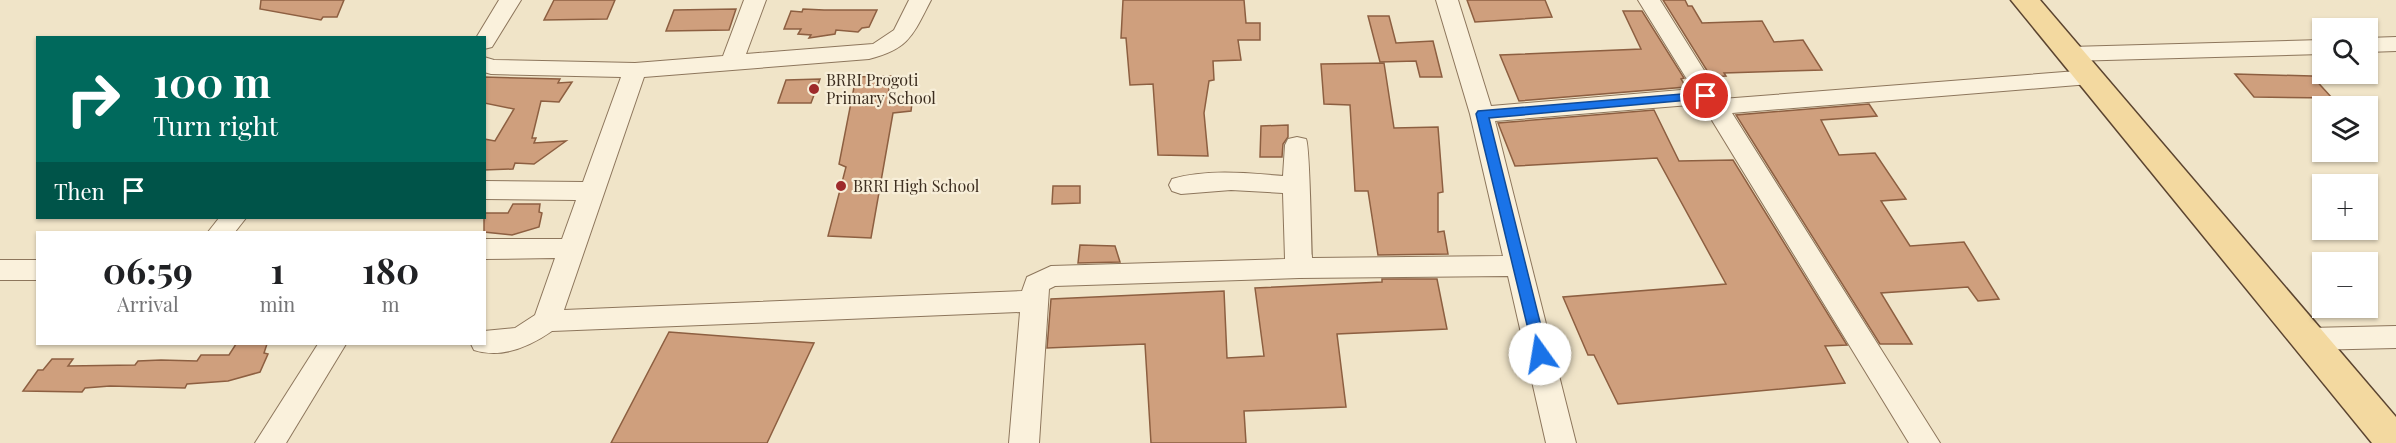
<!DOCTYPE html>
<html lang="en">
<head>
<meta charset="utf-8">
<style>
  :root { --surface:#fff; --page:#f6f6f6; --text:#202124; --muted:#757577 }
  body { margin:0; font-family:"Playfair Display",serif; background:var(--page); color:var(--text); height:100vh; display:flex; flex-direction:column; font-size:22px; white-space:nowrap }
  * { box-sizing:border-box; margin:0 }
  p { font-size:20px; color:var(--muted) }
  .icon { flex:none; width:33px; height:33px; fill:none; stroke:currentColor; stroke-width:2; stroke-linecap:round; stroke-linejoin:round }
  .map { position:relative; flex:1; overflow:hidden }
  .sheet { position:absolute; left:36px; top:231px; width:450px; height:114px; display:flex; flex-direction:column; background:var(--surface); border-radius:0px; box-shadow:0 2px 4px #0004 }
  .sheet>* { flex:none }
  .guide { position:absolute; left:36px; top:36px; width:450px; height:183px; border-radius:0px; box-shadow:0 2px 4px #0004; background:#00695c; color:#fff; overflow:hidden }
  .buttons { position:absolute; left:2312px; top:18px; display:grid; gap:12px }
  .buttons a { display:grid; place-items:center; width:66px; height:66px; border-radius:0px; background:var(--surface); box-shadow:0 2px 4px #0004; font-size:30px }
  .pin { position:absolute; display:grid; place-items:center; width:51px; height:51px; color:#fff; margin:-26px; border:3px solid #fff; border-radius:50%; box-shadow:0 2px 6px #0007 }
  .me { position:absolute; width:66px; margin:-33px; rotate:347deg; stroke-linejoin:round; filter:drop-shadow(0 0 4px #0008) }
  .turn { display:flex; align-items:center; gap:21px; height:126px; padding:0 18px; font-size:27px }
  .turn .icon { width:78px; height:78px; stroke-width:2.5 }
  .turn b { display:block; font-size:42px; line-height:51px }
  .then { display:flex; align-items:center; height:57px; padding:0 18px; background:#0003; gap:12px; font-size:22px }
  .eta { display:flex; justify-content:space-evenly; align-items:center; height:102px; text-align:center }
  .eta b { font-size:36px; font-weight:700; line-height:42px }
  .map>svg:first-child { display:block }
</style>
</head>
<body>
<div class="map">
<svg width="2396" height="443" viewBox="0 0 2396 443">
  <rect width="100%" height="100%" fill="#f0e4c8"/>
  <g fill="#cf9f7d" stroke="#8d5f41" stroke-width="1.5">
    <path d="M261 0H344L337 17H323L321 20 260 9Z"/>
    <path d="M554 0H615L607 19 544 20Z"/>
    <path d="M1123 0H1244L1246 23H1260V40H1238L1241 60 1213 61 1214 80 1209 81 1204 113 1208 156 1158 155 1153 84 1130 85 1126 38H1121Z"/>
    <path d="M1467 0H1545L1552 17 1475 22Z"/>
    <path d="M1663 0H1685L1688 6H1692L1702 23 1762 21 1774 42 1803 40 1822 70 1724 73 1726 76 1711 77Z"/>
    <path d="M736 9 729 30 666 31 674 10Z"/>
    <path d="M803 9 824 10H877L869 27 862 28 858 32 836 30 835 34 809 38 811 35 798 34 801 29H784L791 11 802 12Z"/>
    <path d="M1623 11H1642L1684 78 1681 79 1686 87 1519 101 1500 55 1641 49Z"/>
    <path d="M1368 16H1389L1396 43 1433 41 1442 77H1420L1416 61 1380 62Z"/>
    <path d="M1384 63 1394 128 1438 127 1443 192 1438 193V232L1444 231 1448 254 1378 255 1368 191H1355L1350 105 1324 104 1321 64Z"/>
    <path d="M2235 74 2312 76 2332 98 2254 97Z"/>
    <path d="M891 76 888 95H913L911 111 893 113 871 238 828 236 846 167 839 164 856 77Z"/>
    <path d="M484 77 560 79 558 83 572 82 559 102 541 101 532 138H536L534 143 566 141 534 164 515 163 513 169 484 170V139L495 141 514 109 484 103Z"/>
    <path d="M820 79 811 103H778L786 80Z"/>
    <path d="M1869 104 1877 116 1821 120 1839 155 1875 153 1906 199 1881 201 1910 246 1964 242 1999 299 1978 301 1968 287 1881 293 1912 344H1880L1736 115Z"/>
    <path d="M1654 110 1679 161 1733 160 1847 345 1825 346 1845 383 1618 404 1594 355H1588L1563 297 1726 284 1657 158 1515 166 1498 123Z"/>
    <path d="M1288 125V137L1283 144 1282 157H1260L1261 126Z"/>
    <path d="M1053 186H1080V203L1052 204Z"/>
    <path d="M513 204H540L539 212 542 213 539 227 512 235 484 232V213H508Z"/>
    <path d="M1080 245 1115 246 1120 262 1078 263Z"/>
    <path d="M1382 279H1437L1447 329 1337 334 1346 407 1244 411 1246 443H1151L1145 344 1047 348 1051 299 1224 291 1227 358 1264 356 1255 288 1382 282Z"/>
    <path d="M669 332 814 343 767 443H611Z"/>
    <path d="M236 344H267L264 353 268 354 260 372 228 381 187 384 185 388 110 386 85 388 82 392 23 391 38 370H43L52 359H73L68 366 135 365 138 361 161 360 197 361 201 355H229Z"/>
  </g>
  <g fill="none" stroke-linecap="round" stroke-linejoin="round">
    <defs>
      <g id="minor">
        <path d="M499 0H521L492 47 484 49V38H476Z"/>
        <path d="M744 0H766L746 54 873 44 894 30 909 0H931C913 35 909 49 869 59L644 77 564 310 1022 291 1027 277 1051 266 1285 259 1283 193 1231 190 1181 194 1172 191 1169 185 1172 179C1207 169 1247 173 1283 176L1285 145 1288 139 1297 137 1306 139C1310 146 1311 241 1312 258L1503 256 1470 114 1436 0H1458L1491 106 1693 89 1638 0H1660L1722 99 2090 70 2098 72 2101 77 2098 82 2090 84 1732 113 1940 443H1909L1702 104 1495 121 1576 443H1546L1508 276 1299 278 1055 286 1049 289 1039 443H1009L1020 312 552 331C529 347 501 359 474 350L471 344H484V331L515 328 535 315 555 258 484 259V239H562L576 200 484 199V181L583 182 621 77 491 74 484 72V57L494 60 635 63 723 56Z"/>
        <path d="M2396 37V51L2367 52V38Z"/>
        <path d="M2322 40V54L2070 61 2062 59 2059 54 2062 49 2070 47Z"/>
        <path d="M219 218H246L235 232H208Z"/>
        <rect x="0" y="260" width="38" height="20"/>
        <path d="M2396 326V348L2309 350 2299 347 2295 339 2299 331 2309 328Z"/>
        <path d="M318 344H346L286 443H255Z"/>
      </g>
      <path id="major" d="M2011 0H2040L2396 417V443H2372Z"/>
    </defs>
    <use href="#minor" stroke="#8d765c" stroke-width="2"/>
    <use href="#major" stroke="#5b4430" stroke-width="3"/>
    <use href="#minor" fill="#faf1dc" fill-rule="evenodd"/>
    <use href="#major" fill="#f3d9a0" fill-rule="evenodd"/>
  </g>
  <path fill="#1a73e8" stroke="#114b97" stroke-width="1.5" d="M1706 92 1711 93V98L1489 118 1548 354 1546 358H1535L1476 114 1478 111Z"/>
  <g fill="#9e2a2b" stroke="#f7eed8" stroke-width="2">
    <circle cx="814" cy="89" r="6"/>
    <circle cx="841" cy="186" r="6"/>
  </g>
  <g text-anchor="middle" stroke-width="4.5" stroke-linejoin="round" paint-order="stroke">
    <g font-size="16" fill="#3d2e20" stroke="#f7eed8" text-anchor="start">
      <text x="826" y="86">BRRI Progoti<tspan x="826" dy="18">Primary School</tspan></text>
      <text x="853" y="192">BRRI High School</text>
    </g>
  </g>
</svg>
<div class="buttons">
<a><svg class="icon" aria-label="search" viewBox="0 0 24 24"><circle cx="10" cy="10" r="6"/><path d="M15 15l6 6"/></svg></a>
<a><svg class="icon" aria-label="layers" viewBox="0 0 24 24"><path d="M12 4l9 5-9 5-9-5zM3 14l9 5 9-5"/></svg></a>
<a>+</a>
<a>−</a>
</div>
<div class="pin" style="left:1706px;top:96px;background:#d93025"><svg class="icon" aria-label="arrive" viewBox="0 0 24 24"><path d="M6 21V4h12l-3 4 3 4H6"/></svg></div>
<svg class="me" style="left:1540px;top:354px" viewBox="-20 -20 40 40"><circle r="19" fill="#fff"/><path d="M0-13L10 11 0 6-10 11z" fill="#1a73e8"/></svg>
<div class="guide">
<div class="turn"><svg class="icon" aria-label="right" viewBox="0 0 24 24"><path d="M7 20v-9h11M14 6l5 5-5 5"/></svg><div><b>100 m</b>Turn right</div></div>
<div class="then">Then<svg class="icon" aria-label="arrive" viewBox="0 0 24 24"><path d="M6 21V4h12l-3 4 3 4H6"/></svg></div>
</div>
<section class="sheet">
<div class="eta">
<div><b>06:59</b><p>Arrival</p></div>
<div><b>1</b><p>min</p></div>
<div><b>180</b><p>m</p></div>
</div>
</section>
</div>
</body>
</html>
